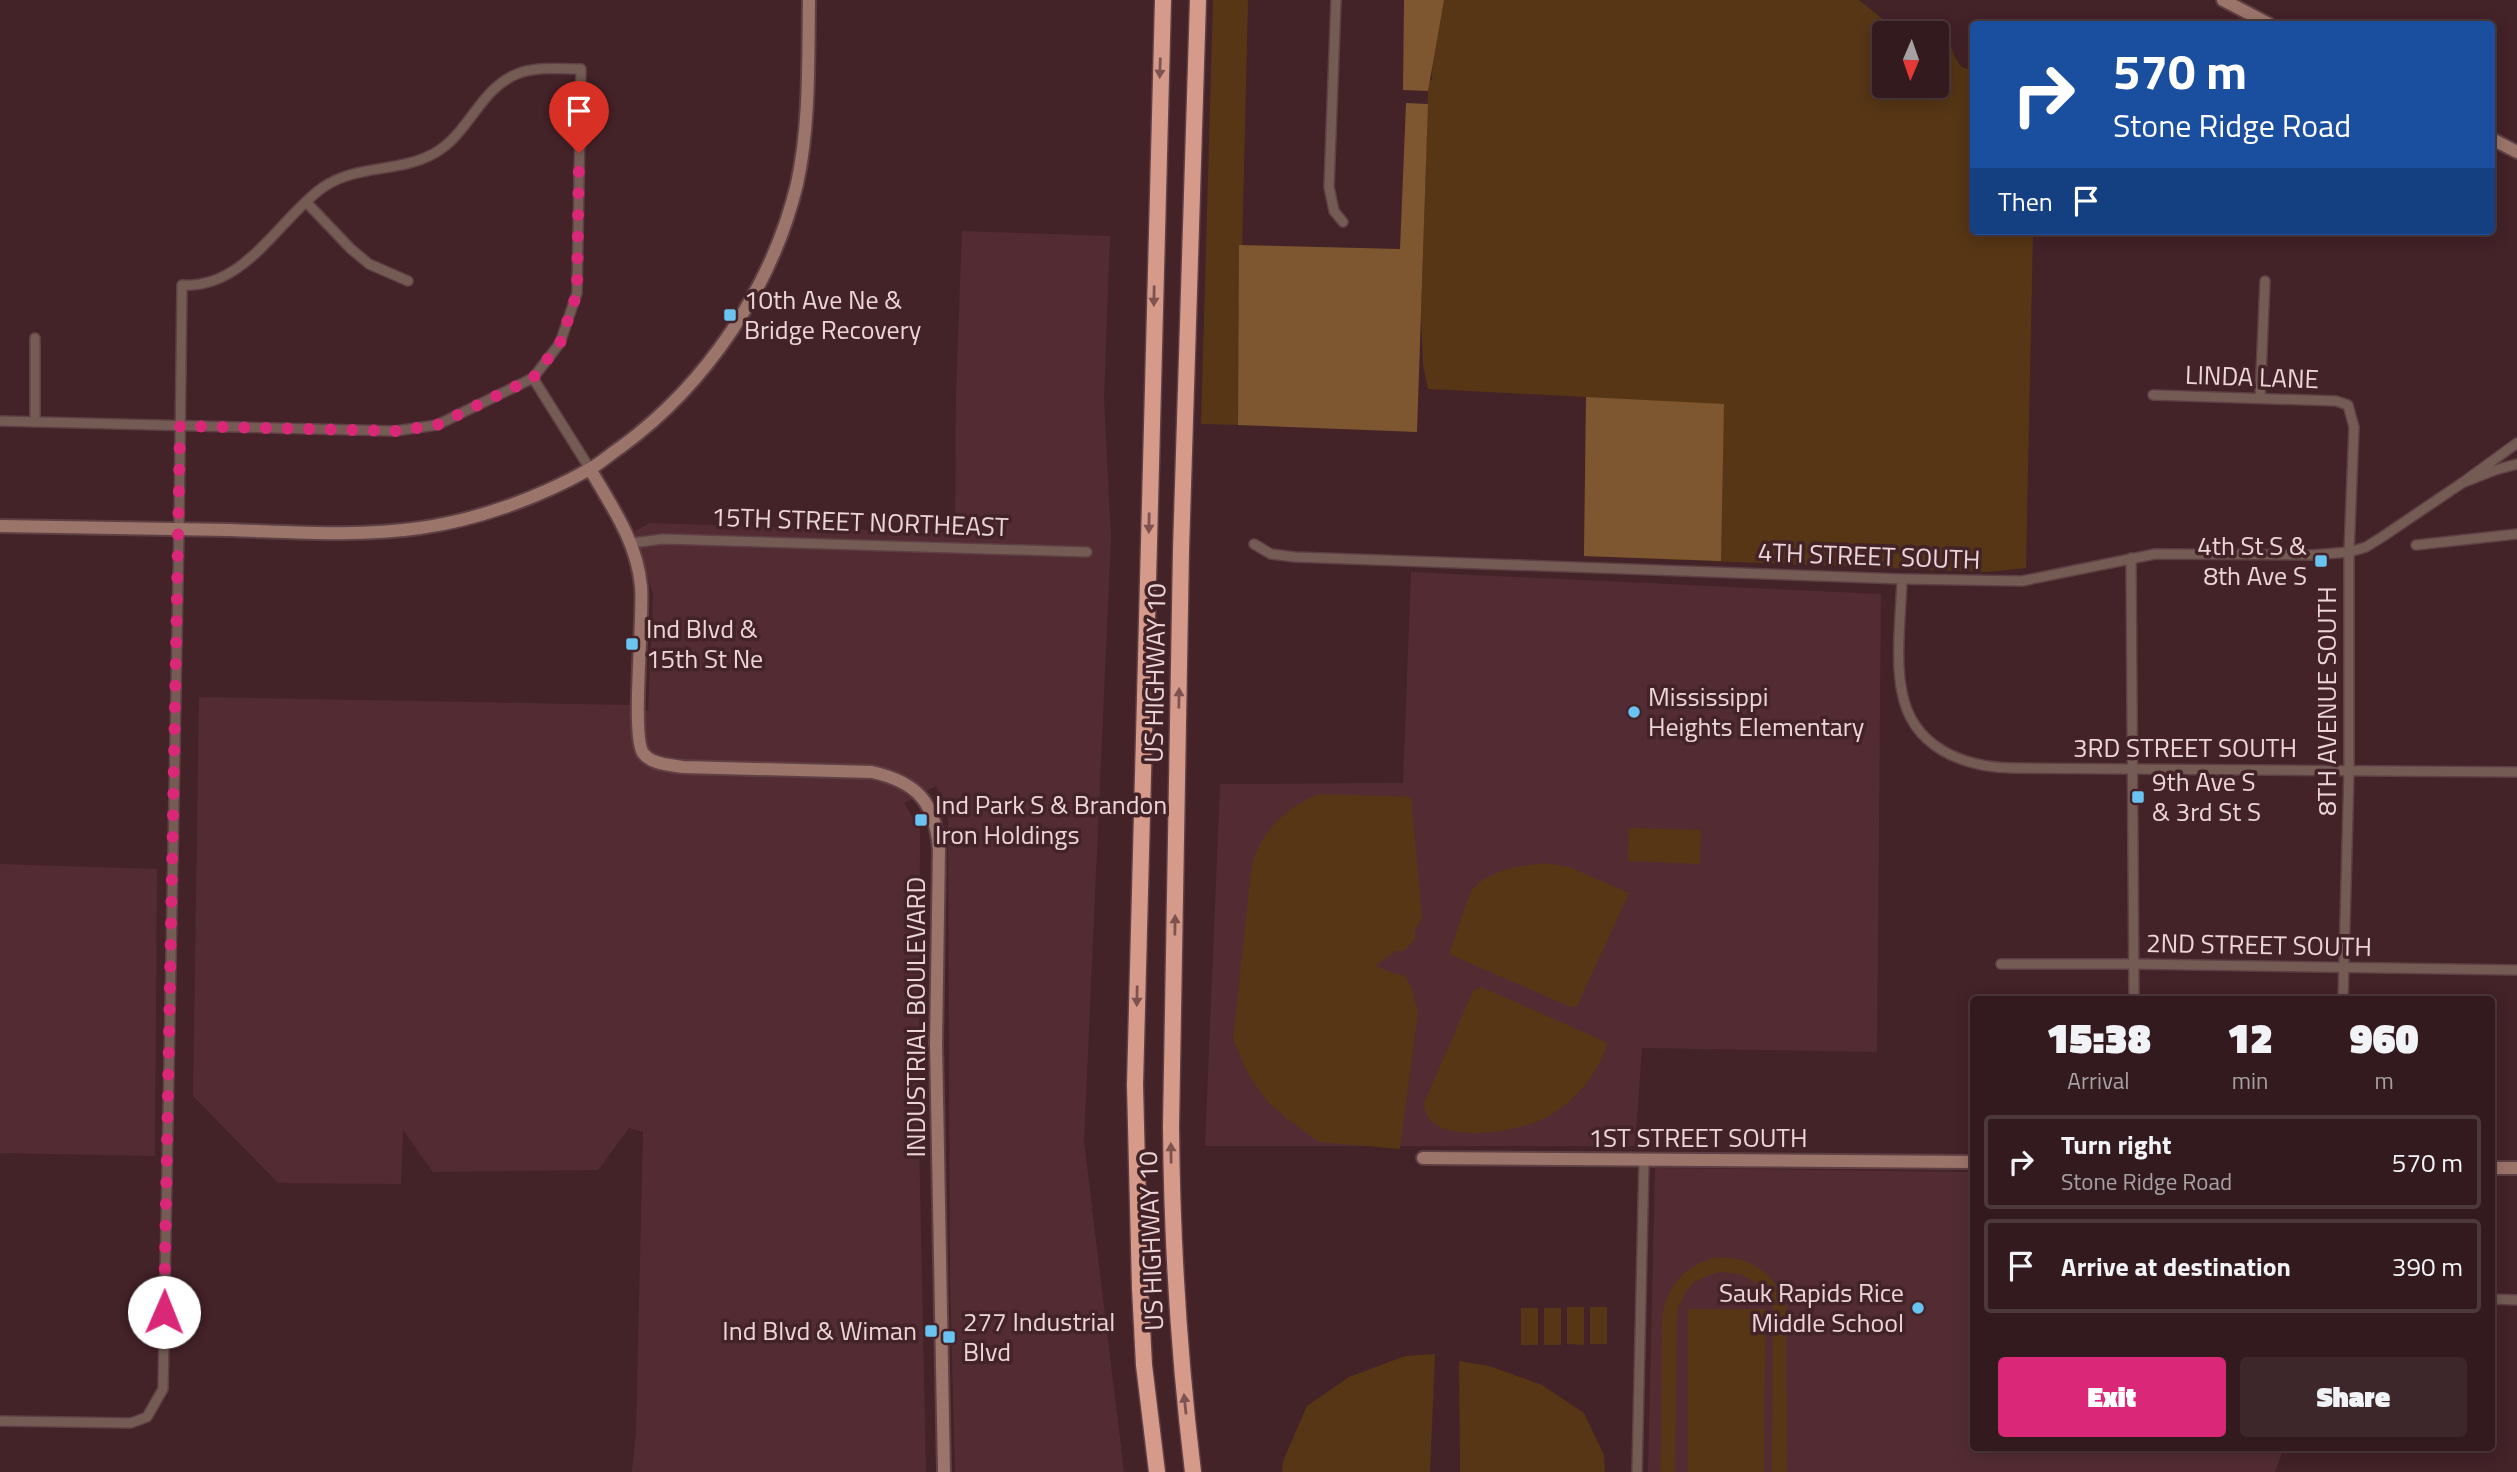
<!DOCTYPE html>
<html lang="en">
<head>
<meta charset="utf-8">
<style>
  :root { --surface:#321a1e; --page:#3d272b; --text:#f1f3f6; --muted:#a8a1a4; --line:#4d383c; --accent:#db2777 }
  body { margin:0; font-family:"Titillium Web",sans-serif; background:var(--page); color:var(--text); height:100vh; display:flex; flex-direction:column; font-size:26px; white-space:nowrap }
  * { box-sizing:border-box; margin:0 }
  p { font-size:23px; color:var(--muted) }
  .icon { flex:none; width:38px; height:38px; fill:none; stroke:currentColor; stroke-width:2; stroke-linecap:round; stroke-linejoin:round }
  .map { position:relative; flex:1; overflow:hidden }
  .drawer { position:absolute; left:1970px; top:996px; width:525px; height:455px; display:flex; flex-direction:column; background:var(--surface); border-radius:7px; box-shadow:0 4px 18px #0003,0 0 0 2px var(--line) }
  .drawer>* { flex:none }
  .banner { position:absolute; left:1970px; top:21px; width:525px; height:214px; border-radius:7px; box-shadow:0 4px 18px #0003,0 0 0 2px var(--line); background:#1a4fa0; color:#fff; overflow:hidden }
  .needle { width:46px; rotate:182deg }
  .tools { position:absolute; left:1872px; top:21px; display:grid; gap:14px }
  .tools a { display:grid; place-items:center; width:77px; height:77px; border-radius:7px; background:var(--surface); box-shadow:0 4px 18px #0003,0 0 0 2px var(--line); font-size:35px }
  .pin { position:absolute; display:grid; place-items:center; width:60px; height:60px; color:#fff; margin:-72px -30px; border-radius:50% 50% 50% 0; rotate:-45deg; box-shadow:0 0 7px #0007 }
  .pin .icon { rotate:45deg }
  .me { position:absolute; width:77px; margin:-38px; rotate:1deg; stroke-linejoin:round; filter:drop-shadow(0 0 5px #0008) }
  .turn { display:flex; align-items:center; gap:24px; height:147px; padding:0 28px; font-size:32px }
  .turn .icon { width:91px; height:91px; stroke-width:2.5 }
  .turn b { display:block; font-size:49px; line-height:60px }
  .then { display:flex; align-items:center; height:66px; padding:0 28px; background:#0003; gap:14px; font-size:26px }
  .eta { display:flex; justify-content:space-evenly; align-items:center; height:119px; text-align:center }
  .eta b { font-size:42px; font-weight:800; line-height:49px }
  .primary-button { display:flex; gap:14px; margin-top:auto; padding:14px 28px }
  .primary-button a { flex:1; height:80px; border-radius:7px; background:var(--accent); color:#fff; font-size:28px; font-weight:800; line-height:80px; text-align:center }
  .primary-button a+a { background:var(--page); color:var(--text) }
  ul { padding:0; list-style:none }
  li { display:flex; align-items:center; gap:21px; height:94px; margin:0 14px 10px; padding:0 14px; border:4px solid var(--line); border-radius:7px }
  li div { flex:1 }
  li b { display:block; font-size:26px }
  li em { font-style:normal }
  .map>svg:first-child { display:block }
</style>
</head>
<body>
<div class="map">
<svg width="2517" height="1472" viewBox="0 0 2517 1472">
  <rect width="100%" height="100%" fill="#432228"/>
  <g fill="#532c33">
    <path d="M962 231 1110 236 1104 398 1111 538 1084 1141 1124 1472H955L950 1279 948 813 936 786 904 803 920 829 919 1137 926 1472H632L636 1431 643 1132 629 1128 598 1170 433 1172 403 1130 401 1184 278 1183 193 1096 199 697 629 705 648 711 653 595 635 531 650 523 955 533 956 393Z"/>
    <path d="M1411 572 1881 594 1877 1052 1642 1048 1635 1146H1205L1220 784 1403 783Z"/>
    <path d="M0 864 157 869 155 1156 0 1153Z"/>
    <path d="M1655 1168 1974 1172V1447H2284L2275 1472H1648Z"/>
  </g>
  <g fill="#563615" fill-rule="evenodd">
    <path d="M1213 0H1248L1238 425 1201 424Z"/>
    <path d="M1433 0H1859L1884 20 1946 26C1946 35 1955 61 1962 67 1966 69 1969 69 1974 69V231H2033L2026 568 1988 572 1584 556 1586 397 1428 389 1423 365 1421 317 1428 91 1429 80H1432ZM1885 33H1937V86H1885Z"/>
    <path d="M1319 794 1411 797 1422 918 1415 930V939L1404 951H1396L1375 966 1396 974 1404 975C1413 987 1413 997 1418 1011L1400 1149 1319 1142 1286 1118 1268 1102 1254 1083 1244 1065 1233 1039 1252 864C1263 830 1286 807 1319 794Z"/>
    <path d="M1629 828 1701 830 1700 864 1628 861Z"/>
    <path d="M1544 863 1569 867 1629 893 1577 1006 1571 1007 1449 954 1471 891C1488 870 1518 866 1544 863Z"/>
    <path d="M1481 987 1608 1043C1597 1074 1576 1101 1547 1117 1521 1132 1425 1149 1424 1103L1473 991Z"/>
    <path d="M1714 1258C1748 1254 1774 1273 1786 1304L1787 1472H1772L1773 1308 1765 1292 1758 1284 1741 1274 1720 1272 1710 1275 1693 1283 1686 1291 1678 1308 1677 1319 1675 1472H1661L1662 1316C1668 1285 1684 1267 1714 1258Z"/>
    <path d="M1567 1307H1584V1345L1567 1344Z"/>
    <rect x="1590" y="1307" width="17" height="37"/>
    <rect x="1521" y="1308" width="17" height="37"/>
    <rect x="1544" y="1308" width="17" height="37"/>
    <path d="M1688 1309H1765L1764 1472H1688Z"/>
    <path d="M1435 1354 1430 1472H1282L1283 1461 1307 1406 1349 1377 1405 1356Z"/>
    <path d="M1459 1361 1489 1366 1542 1385 1584 1413 1604 1455 1605 1472H1460Z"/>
  </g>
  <g fill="#7e562f">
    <path d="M1404 0H1444L1428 91 1403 90Z"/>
    <path d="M1406 103 1428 104 1417 432 1238 425 1239 245 1400 249Z"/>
    <path d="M1586 397 1724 404 1721 561 1584 556Z"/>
  </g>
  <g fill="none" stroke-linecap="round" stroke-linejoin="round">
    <defs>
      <g id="street">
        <path d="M1336 0 1329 187 1334 211 1343 222"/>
        <path d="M306 202 351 249 369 264 408 281"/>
        <path d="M533 378 590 469"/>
        <path d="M2153 395 2336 401 2348 405 2354 427 2349 552V771L2343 999"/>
        <path d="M2260 398 2265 281"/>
        <path d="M0 421 395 431 437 425 533 378 560 343 577 293 581 69C561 69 536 66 517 74 479 89 469 135 433 154 398 173 356 164 322 188 278 220 245 289 182 285L179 529 163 1389 147 1417 131 1423 0 1421"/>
        <path d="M35 422V338"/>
        <path d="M2517 443 2462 483 2495 470 2517 464"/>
        <path d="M632 543 663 539 1087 552"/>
        <path d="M1254 544 1271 554 1295 557 1902 579 2022 581 2155 554 2312 555 2349 552 2366 547 2382 537 2462 483"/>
        <path d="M2416 545 2517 534"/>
        <path d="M2131 558 2134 999"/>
        <path d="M1902 579C1901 613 1895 660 1902 692 1912 747 1962 767 2012 768L2517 772"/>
        <path d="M2001 964H2134L2517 970"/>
        <path d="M2492 1299 2517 1300"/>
        <path d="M1637 1472 1644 1161"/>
      </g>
      <g id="secondary">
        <path d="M2223 0 2269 24"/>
        <path d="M2492 139 2517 152"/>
        <path d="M590 469C612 507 637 542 641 586 644 617 631 735 643 753 651 764 670 765 683 767L872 772C917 782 935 802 939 849L936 1044 944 1472"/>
        <path d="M0 526C77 527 154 528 230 530 293 532 357 537 420 528 477 520 538 498 588 470 600 464 610 454 621 447 707 384 772 287 797 184 810 124 808 61 809 0"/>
        <path d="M1423 1158 1974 1162"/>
        <path d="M2492 1168H2517"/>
      </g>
      <g id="highway">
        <path d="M1157 1472 1144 1365 1140 1288 1135 1085 1163 0"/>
        <path d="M1193 1472C1179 1357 1172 1243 1171 1127L1181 550 1198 0"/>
      </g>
    </defs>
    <use href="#street" stroke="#5e3f44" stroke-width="12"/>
    <use href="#secondary" stroke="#5e3f44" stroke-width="16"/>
    <use href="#highway" stroke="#5e3f44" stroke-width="19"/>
    <use href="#street" stroke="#745c55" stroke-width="9"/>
    <use href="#secondary" stroke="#9c756a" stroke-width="12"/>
    <use href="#highway" stroke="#d59a89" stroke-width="16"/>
  </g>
  <defs><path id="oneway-solid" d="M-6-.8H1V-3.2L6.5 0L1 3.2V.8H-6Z" transform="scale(1.75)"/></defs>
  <g fill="#7d524f">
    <use href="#oneway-solid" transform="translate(1160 68) rotate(92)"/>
    <use href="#oneway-solid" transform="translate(1154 296) rotate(91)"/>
    <use href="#oneway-solid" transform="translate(1149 523) rotate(91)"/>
    <use href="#oneway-solid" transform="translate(1179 698) rotate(-89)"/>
    <use href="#oneway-solid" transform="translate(1175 925) rotate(-89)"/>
    <use href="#oneway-solid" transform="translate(1137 996) rotate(91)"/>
    <use href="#oneway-solid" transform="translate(1171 1153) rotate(-91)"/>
    <use href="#oneway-solid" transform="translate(1185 1404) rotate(-96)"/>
  </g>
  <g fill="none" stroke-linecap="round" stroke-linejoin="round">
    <path stroke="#db2777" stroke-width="12" stroke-dasharray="0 21.6" d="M164 1312 180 426 395 431 437 425 533 378 560 343 577 293 579 153"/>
  </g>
  <g fill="#69c4f1" stroke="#432228" stroke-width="2.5">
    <rect x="723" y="308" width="14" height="14" rx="3.5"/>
    <rect x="2314" y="554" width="14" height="14" rx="3.5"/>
    <rect x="625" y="637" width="14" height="14" rx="3.5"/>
    <circle cx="1634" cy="712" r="7"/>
    <rect x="2131" y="790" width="14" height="14" rx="3.5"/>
    <rect x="914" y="813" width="14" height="14" rx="3.5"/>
    <circle cx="1918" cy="1308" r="7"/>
    <rect x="924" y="1324" width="14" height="14" rx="3.5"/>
    <rect x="942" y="1330" width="14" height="14" rx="3.5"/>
  </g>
  <g text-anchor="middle" stroke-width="7" stroke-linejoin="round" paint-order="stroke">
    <g font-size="26" fill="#ebd5d7" stroke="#432228" text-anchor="start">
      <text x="744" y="309">10th Ave Ne &amp;<tspan x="744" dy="30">Bridge Recovery</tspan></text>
      <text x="2307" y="555" text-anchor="end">4th St S &amp;<tspan x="2307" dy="30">8th Ave S</tspan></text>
      <text x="646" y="638">Ind Blvd &amp;<tspan x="646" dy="30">15th St Ne</tspan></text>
      <text x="1648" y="706">Mississippi<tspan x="1648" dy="30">Heights Elementary</tspan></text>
      <text x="2152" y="791">9th Ave S<tspan x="2152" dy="30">&amp; 3rd St S</tspan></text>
      <text x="935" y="814">Ind Park S &amp; Brandon<tspan x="935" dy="30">Iron Holdings</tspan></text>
      <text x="1904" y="1302" text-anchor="end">Sauk Rapids Rice<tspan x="1904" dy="30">Middle School</tspan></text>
      <text x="963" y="1331">277 Industrial<tspan x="963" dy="30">Blvd</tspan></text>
      <text x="917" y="1340" text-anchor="end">Ind Blvd &amp; Wiman</text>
    </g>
    <g font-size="26" fill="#ebd5d7" stroke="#432228">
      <text transform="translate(2252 377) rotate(2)" y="9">LINDA LANE</text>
      <text transform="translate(860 522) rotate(2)" y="9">15TH STREET NORTHEAST</text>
      <text transform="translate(1869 556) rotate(2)" y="9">4TH STREET SOUTH</text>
      <text transform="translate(1155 673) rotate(-89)" y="9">US HIGHWAY 10</text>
      <text transform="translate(2327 701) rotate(-90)" y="9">8TH AVENUE SOUTH</text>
      <text x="2185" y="757">3RD STREET SOUTH</text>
      <text transform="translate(2259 945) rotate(1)" y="9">2ND STREET SOUTH</text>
      <text transform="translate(916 1017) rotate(-90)" y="9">INDUSTRIAL BOULEVARD</text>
      <text x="1698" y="1147">1ST STREET SOUTH</text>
      <text transform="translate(1151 1241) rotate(-92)" y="9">US HIGHWAY 10</text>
    </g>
  </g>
</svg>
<div class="tools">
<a><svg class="needle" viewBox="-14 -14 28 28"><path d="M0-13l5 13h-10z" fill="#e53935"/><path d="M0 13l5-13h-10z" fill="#a8a1a4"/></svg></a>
</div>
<div class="pin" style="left:579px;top:153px;background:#d93025"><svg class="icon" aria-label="arrive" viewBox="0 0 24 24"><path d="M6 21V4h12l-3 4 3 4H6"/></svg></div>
<svg class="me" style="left:164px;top:1312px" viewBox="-20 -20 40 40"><circle r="19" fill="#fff"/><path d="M0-13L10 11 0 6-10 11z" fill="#db2777"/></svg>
<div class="banner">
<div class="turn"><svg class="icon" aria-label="right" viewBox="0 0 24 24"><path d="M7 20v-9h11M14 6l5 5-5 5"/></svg><div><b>570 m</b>Stone Ridge Road</div></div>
<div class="then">Then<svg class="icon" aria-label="arrive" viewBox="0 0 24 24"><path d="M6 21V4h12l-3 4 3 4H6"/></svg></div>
</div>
<section class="drawer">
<div class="eta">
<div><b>15:38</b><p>Arrival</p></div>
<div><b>12</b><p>min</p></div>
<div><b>960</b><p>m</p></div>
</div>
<ul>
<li><svg class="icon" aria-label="right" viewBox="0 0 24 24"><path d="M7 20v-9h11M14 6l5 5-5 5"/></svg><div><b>Turn right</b><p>Stone Ridge Road</p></div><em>570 m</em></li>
<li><svg class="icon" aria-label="arrive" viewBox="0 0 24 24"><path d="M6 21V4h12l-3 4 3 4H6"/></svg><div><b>Arrive at destination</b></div><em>390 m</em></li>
</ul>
<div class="primary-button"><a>Exit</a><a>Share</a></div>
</section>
</div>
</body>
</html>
